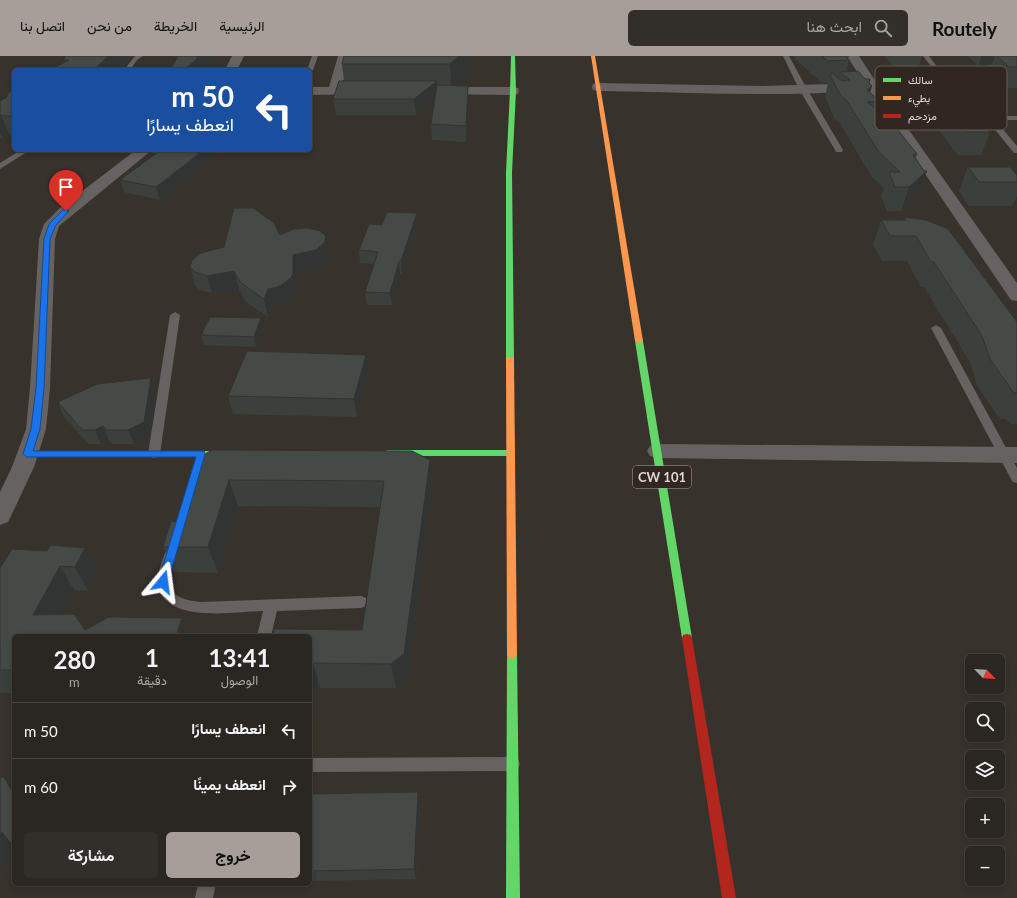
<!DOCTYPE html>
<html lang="ar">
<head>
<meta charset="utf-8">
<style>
  :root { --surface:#2a2622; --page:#322e2a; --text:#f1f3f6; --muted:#a5a5a5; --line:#464340; --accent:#a59e99 }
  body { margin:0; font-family:Lato,Vazirmatn,sans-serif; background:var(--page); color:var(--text); direction:rtl; height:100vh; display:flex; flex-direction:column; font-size:15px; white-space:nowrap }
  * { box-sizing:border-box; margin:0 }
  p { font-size:13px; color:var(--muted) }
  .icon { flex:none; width:22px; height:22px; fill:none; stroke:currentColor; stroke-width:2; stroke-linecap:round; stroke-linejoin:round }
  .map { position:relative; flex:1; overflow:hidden; direction:ltr }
  .side { position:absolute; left:12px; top:578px; width:300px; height:252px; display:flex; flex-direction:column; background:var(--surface); border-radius:6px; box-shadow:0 2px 6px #0003,0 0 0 1px var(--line); direction:rtl }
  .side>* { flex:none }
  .hud { position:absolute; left:12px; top:12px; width:300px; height:84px; border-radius:6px; box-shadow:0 2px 6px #0003,0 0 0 1px var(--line); direction:rtl; background:#1a4fa0; color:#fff; overflow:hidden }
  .needle { width:26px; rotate:114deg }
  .tools { position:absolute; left:965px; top:598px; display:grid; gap:8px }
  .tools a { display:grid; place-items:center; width:40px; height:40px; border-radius:6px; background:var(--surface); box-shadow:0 2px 6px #0003,0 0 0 1px var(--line); font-size:20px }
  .pin { position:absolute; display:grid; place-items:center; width:34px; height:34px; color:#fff; margin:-41px -17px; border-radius:50% 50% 50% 0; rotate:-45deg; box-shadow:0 0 4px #0007 }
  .pin .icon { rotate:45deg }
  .me { position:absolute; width:44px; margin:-22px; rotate:16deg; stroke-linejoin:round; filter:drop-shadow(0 0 3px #0008) }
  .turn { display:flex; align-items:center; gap:14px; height:84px; padding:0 12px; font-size:18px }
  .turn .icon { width:52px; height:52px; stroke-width:2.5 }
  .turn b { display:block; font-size:28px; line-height:34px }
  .eta { display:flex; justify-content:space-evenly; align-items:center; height:68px; text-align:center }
  .eta b { font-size:24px; font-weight:700; line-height:28px }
  .primary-button { display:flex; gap:8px; margin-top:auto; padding:8px 12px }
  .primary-button a { flex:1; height:46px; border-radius:6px; background:var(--accent); color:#111; font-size:16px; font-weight:700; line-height:46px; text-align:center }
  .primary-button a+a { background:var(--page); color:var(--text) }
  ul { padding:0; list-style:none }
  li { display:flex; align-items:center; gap:12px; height:56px; padding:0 12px; border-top:1px solid var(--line) }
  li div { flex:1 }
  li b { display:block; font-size:15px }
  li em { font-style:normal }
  header { display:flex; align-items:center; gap:24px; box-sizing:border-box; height:56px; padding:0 20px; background:var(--accent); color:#111 }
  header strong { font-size:19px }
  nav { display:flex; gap:22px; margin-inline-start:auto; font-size:14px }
  .search { width:280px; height:36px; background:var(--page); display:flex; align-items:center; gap:10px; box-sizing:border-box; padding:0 14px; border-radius:6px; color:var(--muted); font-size:15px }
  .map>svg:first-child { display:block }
</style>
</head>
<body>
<header>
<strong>Routely</strong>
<div class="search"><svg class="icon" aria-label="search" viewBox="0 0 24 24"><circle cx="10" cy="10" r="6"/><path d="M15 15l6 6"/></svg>ابحث هنا</div>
<nav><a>الرئيسية</a><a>الخريطة</a><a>من نحن</a><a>اتصل بنا</a></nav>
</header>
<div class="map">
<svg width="1017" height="842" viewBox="0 0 1017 842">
  <rect width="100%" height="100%" fill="#38322d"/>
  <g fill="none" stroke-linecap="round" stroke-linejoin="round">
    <g fill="#656261" fill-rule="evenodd">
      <path d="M135 0H143L137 4 130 14H124Z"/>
      <path d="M312 0H318L313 14 310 16V14H307Z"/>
      <path d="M783 0H789L807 33 843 94 842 96H836L835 94 799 33Z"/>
      <path d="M923 0H929L941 16 962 26 991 60H1017V64H995L1017 90V97H1014L958 28 937 18Z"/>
      <path d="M21 94H30L0 113V107Z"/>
      <path d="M175 256 180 259 160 398 158 401 154 402 150 401 148 398 170 259Z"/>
      <path d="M936 269 941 272 1017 412V427L1013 426 1011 423 931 272Z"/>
      <path d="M174 484 179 485 180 489C176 505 160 534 182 542 188 545 195 545 201 546L361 540 366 542 368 546 366 550 361 552 277 555 271 580H257L263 555C233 556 163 568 157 527 156 519 165 498 168 489L169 485Z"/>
      <path d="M512 701 518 703 520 708 518 713 512 715 310 716V702Z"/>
      <path d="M198 828H216L213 842H195Z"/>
    </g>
    <g fill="#656261" fill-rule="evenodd">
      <path d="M232 0H244L237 14H225Z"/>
      <path d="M338 0H350L342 31 371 32 372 35 371 38 310 39V31H329Z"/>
      <path d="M847 0H859L876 26 938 18 1017 5V13L938 26 880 33 1017 227V245L1011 244 868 34C779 42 688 36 598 35L593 34 592 31 593 28 598 27 761 30 864 27Z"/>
      <path d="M438 31H513L518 32 519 35 518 38 513 39 433 38 432 35 433 32Z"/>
      <path d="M136 94H152L59 170 55 183 50 332 46 373 34 411 11 460 8 466 0 469V436L12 411 26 373 30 332 39 183 44 168 60 152Z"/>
      <path d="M658 388 1017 391V407L658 402 650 400 647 395 650 390Z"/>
    </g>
    <g fill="#63d668" fill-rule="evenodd">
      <path d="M511 0H515L516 35 512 116 514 303 510 305 506 303V116L510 35Z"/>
      <path d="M636 283H642L643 285 692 582 691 585 687 586 683 585 682 582 635 285Z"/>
      <path d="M387 394H510L514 397 510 400H387L383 397Z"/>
      <path d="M27 395H236L240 398 236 401H27L23 398Z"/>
      <path d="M512 593 516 595 517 598 520 842H506L507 598 508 595Z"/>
    </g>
    <g fill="#ff974d" fill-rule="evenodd">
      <path d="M591 0H595L643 285 639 287 635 285Z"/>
      <path d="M507 301H513L514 303 517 598 516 601 512 603 508 601 507 598 506 303Z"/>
    </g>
    <path fill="#b3261e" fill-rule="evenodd" d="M687 578 691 579 692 582 736 842H722L682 582 683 579Z"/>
  </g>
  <g fill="#3c403d">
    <path d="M344 0H469L470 13 451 30 468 46 466 86 432 84 431 68 435 43 416 59H336L333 43 344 25 342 8Z"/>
    <path d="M792 0H849L848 3 849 4 846 15 865 23H870L869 27 870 37 880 45 877 53 917 98 916 102 924 115H927L918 139 901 155H887L881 140 884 132 871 120 840 67 835 63 825 41 828 27H822Z"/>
    <path d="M885 0H922L917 16H897Z"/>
    <path d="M968 0H1017V32H1001L988 19 992 8 978 10Z"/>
    <path d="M926 25 990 76 981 99H958L918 47Z"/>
    <path d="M0 45 14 61V79L9 78 2 82H0Z"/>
    <path d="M161 94H222L160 144 124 136 120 124Z"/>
    <path d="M968 111 1017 126V140L1012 150H969L959 135Z"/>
    <path d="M417 157 418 169 402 218H400L392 249H367L365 236 374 208 360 207 359 194 382 169Z"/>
    <path d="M904 161 1017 266V368H1010L1006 363H1000L977 329 970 306 924 231H921L907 205H882L873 189 881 164H903Z"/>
    <path d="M280 179 329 197 327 204 319 211 296 216V236L293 241 282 248 272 251 268 261 245 245 239 233 212 237 200 234 195 229 190 211Z"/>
    <path d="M264 272 256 291 204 289 201 279Z"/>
    <path d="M369 318 357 361 233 358 228 340Z"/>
    <path d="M156 336 149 380 134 388H113L109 384 101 388H89L64 361 58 346Z"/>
    <path d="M197 403 430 404 432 430 408 623 396 632H320L310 661V580L362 574 380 451 238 450 218 517 174 516 163 491 176 466Z"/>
    <path d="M47 495 98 515 88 535 74 534 61 558 85 574 176 580H14V637H0V512Z"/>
    <path d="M418 736 420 747 416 823 310 825V738Z"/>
  </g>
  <g fill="#313432">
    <path d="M108 0H131L117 14H94Z"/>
    <path d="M198 0H215L207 14H183Z"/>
    <path d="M459 0H469L470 13 451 30 450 8Z"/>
    <path d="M982 0H995L992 8 978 10Z"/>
    <path d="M437 25 438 40 416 59 414 43Z"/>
    <path d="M468 30V46L466 86V70Z"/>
    <path d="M872 30 865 53 867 34Z"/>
    <path d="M0 59H1L9 78 2 82 0 77Z"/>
    <path d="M204 94H222L160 144 156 131Z"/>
    <path d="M927 115 918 139 901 155 909 131Z"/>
    <path d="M417 157 418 169 402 218 401 205Z"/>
    <path d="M326 180 329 197 327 204 319 211 296 216V236L293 241 282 248 272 251 268 261 264 243 268 233 293 199Z"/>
    <path d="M399 205 400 218 392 249 390 237Z"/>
    <path d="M234 215 239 233 212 237 207 220Z"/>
    <path d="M261 262 264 272 256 291 254 281Z"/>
    <path d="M366 299 369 318 357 361 354 343Z"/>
    <path d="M151 322 156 336 149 380 134 388 128 374Z"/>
    <path d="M103 370 109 384 101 388 95 374Z"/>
    <path d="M430 404 432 430 408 623 396 632 391 608Z"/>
    <path d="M229 424 238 450 218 517 208 491Z"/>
    <path d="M85 492 98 515 88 535 75 511Z"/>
    <path d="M60 510 74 534 49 580 33 559Z"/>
    <path d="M182 562 190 580H176Z"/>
    <path d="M313 607 320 632 310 661V617Z"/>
    <path d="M4 721 14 732V739Z"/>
    <path d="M418 736 420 747 416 823 414 813Z"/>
    <path d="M2 776 14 788V803L0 811V778Z"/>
  </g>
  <g fill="#464a47" stroke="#313432">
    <path d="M66 0H108L94 14H50L69 4H63Z"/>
    <path d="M178 0H198L195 5 183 14H170Z"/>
    <path d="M344 0H459L450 8H342Z"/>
    <path d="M822 0H845L849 4 827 5Z"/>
    <path d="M997 0H1017V11H1009Z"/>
    <path d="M858 15 865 23H870L869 27 872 30 867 34 880 45 867 46 889 63 917 98 913 99 924 115H927L909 131H895L889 116H900L879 96 847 45 841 40 830 19 832 17 842 25 850 24 840 16Z"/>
    <path d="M339 25H437L414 43H333Z"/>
    <path d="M926 25H947L990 76H967Z"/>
    <path d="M437 29 468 30 466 70 431 68Z"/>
    <path d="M14 33V61L1 59H0V45L7 41 8 37Z"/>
    <path d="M161 94H204L156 131 120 124Z"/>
    <path d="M968 111H1010L1017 119V126H979Z"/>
    <path d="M234 152H253L274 167 280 179 294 173 308 172 320 175 326 180 325 186 316 194 293 199V218L290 223 278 231 268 233 264 243 241 227 234 215 207 220 195 216 190 211 192 204 201 197 224 191Z"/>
    <path d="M387 156 417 157 401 205H399L390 237 365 236 378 196 359 194 369 168 382 169Z"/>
    <path d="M904 161 926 164 948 173 1017 266V337H1014L990 303 982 280 934 206H931L916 180H890L881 164H906Z"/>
    <path d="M210 261 261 262 254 281 201 279Z"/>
    <path d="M247 295 366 299 354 343 228 340Z"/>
    <path d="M151 322 144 366 128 374H106L103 370 95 374H82L58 346 97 328Z"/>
    <path d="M212 394 412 395 430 404 404 598 391 608 313 607 310 617V580H272L274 573 362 574 384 425 229 424 208 491H163L171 465 176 466 197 403Z"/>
    <path d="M51 489 85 492 75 511 60 510 33 559 74 558 85 574 109 561 182 562 176 580H14V614H0V512L12 493 47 495Z"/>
    <path d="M0 721H4L14 739V791L2 776 0 778Z"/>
    <path d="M418 736 414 813 310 815V738Z"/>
  </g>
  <path fill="#1a73e8" stroke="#114b97" d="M64 153 69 155 56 169 50 183 44 332 40 373 33 395H204L205 398 168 526 166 529H159L158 526 196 401H27L23 398 31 373 36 332 44 183 49 168Z"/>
  <g text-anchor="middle" stroke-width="4" stroke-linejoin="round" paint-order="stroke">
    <rect fill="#312720" stroke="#aba39d" stroke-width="1" x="633" y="410" width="58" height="22" rx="3"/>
    <g font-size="13" font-weight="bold" fill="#dfd8d3">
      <text x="662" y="426">CW 101</text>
    </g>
  </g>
  <rect x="875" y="10" width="132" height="64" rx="6" fill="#312720" stroke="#655c56" stroke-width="1"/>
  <rect x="883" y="22" width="18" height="4" fill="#63d668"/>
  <rect x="883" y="40" width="18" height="4" fill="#ff974d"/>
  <rect x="883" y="58" width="18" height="4" fill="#b3261e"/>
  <g font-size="11" fill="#dfd8d3">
    <text x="908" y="28">سالك</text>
    <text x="908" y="46">بطيء</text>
    <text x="908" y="64">مزدحم</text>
  </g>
</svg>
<div class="tools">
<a><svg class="needle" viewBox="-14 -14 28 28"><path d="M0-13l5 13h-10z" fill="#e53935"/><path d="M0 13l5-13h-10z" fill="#a5a5a5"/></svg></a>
<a><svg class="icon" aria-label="search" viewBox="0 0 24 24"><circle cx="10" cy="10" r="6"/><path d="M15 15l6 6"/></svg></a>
<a><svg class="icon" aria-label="layers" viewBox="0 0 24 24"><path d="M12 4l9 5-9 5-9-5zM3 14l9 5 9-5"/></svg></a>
<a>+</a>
<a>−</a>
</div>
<div class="pin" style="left:66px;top:155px;background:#d93025"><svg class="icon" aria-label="arrive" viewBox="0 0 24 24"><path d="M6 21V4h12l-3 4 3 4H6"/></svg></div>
<svg class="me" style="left:163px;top:526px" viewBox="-20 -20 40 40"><path d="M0-17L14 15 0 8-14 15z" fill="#1a73e8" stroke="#fff" stroke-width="4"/></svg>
<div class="hud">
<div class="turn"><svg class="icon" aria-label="left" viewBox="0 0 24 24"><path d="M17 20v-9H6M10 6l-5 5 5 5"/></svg><div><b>50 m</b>انعطف يسارًا</div></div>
</div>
<section class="side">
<div class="eta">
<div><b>13:41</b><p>الوصول</p></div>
<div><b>1</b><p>دقيقة</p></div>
<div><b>280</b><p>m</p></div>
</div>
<ul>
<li><svg class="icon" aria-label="left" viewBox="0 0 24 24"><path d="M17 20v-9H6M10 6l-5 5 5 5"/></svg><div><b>انعطف يسارًا</b></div><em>50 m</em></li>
<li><svg class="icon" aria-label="right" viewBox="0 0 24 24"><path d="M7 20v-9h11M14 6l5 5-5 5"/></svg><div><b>انعطف يمينًا</b></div><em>60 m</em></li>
</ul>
<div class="primary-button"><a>خروج</a><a>مشاركة</a></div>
</section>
</div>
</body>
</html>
